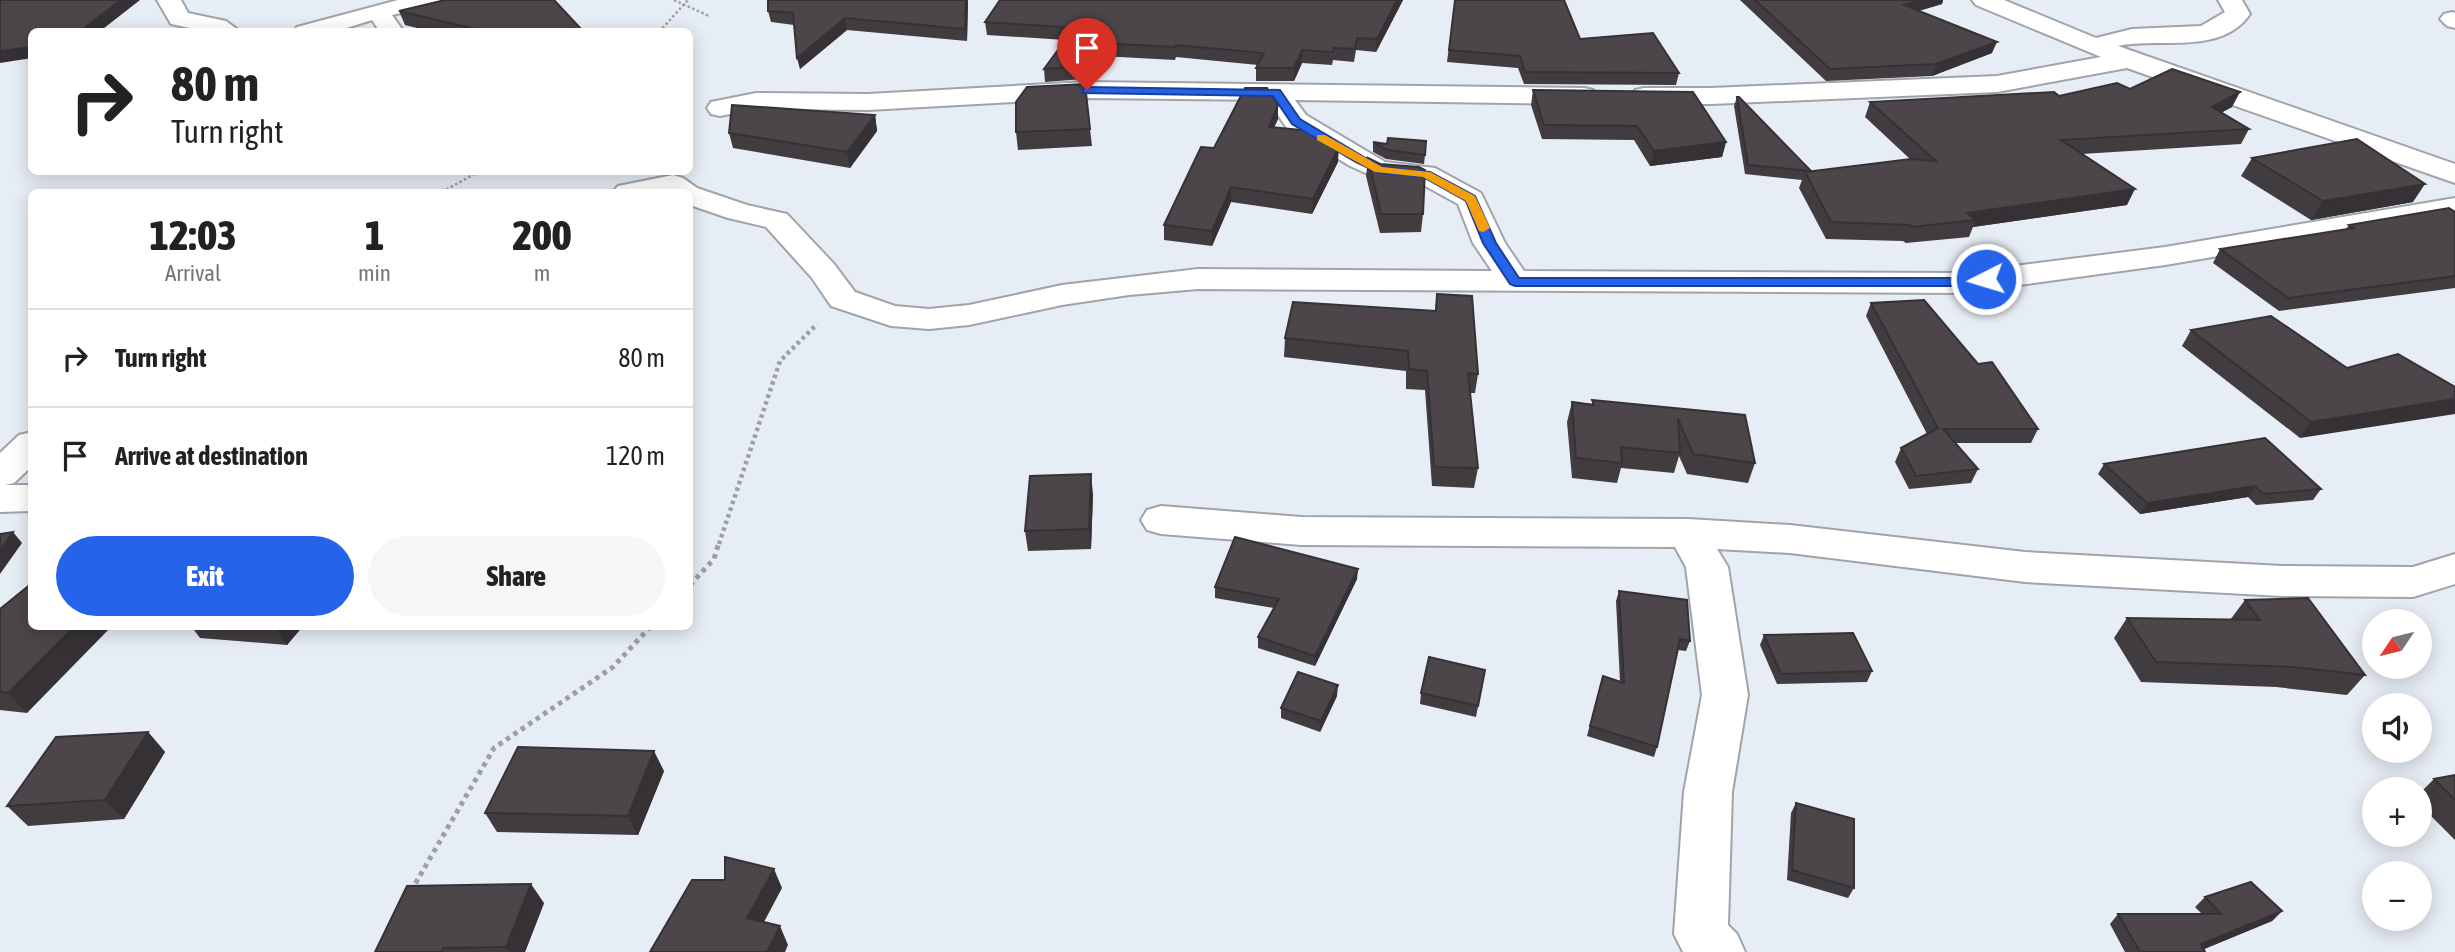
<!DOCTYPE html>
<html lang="en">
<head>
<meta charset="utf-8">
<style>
  :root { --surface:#fff; --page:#f6f6f6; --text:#222; --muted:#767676; --line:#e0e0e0; --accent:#2563eb }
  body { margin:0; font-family:"Asap Condensed",sans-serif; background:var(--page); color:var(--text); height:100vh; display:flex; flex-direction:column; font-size:26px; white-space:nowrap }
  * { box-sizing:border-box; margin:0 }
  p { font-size:23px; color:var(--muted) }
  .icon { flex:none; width:38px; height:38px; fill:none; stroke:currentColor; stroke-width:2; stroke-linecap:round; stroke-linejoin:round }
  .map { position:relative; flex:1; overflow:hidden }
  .panel { position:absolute; left:28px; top:189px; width:665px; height:441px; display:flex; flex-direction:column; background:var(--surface); border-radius:10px; box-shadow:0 4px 18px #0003 }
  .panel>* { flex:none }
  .banner { position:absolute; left:28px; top:28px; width:665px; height:147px; border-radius:10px; box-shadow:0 4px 18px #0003; background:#fff; color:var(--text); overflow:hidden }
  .needle { width:46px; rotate:235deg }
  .buttons { position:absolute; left:2362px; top:609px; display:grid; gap:14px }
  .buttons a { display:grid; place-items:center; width:70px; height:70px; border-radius:50%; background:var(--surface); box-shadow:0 4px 18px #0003; font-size:35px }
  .pin { position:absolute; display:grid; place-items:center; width:60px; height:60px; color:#fff; margin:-72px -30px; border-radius:50% 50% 50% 0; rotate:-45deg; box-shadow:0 0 7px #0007 }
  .pin .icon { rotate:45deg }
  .me { position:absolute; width:77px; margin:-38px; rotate:265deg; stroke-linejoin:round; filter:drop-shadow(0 0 5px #0008) }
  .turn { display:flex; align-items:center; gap:24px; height:147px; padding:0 28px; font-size:32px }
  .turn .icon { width:91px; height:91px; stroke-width:2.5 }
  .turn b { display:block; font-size:49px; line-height:60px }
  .eta { display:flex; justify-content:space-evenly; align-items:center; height:119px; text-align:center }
  .eta b { font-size:42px; font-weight:800; line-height:49px }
  .cta { display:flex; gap:14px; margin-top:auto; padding:14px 28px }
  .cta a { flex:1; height:80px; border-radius:42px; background:var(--accent); color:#fff; font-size:28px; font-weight:800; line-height:80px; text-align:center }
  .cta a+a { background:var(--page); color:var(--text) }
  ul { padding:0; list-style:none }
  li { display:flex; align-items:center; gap:21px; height:98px; padding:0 28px; border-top:2px solid var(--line) }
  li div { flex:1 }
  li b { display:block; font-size:26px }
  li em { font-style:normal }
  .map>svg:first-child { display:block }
</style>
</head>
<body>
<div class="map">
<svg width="2455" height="952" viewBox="0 0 2455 952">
  <rect width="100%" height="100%" fill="#e7edf5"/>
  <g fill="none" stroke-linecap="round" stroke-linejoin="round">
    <defs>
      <g id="minor">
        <path d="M157 0H181L188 13 226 21 241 32H208L171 24Z"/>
        <path d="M398 0H443L439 5 392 15 404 32H380L372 20 334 32H294L297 27Z"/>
        <path d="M1972 0H2004L2096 38 2132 29 2201 26 2225 12 2218 0H2242L2250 14C2221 56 2159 37 2118 46L2455 164V183L2127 68 1997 92 1711 104H1644L1635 102 1631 96 1635 90 1644 88H1711L1997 76 2101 57 1976 5Z"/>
        <path d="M2452 12 2455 13V28L2447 26 2440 19 2444 14Z"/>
        <path d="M1086 82 1584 88 1593 90 1597 96 1593 102 1584 104 1295 100 1306 115 1385 162 1435 168 1481 193 1505 243 1524 271 1960 273 2165 247 2455 198V216L2165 265 1960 293 1198 289 1129 295 1062 305 969 325 929 329 891 326 831 306 812 278 766 227 728 218 690 205V192H613L618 186 673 175 683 178 697 188 747 205 787 214 834 264 855 292 895 306 929 309 969 305 1062 285 1198 269 1492 271 1473 243 1458 204 1418 182 1379 179 1350 166 1286 127 1268 100 1086 98 868 110 756 109 720 116 711 114 707 108 711 102 756 93 868 94Z"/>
        <path d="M32 432V466L14 483 5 485H32V511L0 512V453L19 435Z"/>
        <path d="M1161 506 1301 517 1688 519 1790 525 2025 552 2282 566 2413 567 2455 554V584L2413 597 2282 596 2025 582 1790 553 1717 549 1728 567 1748 695 1732 792 1728 925 1737 934 1745 952H1683L1674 934 1684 792 1702 695 1686 567 1675 547 1301 545 1161 534 1147 530 1141 520 1147 510Z"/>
      </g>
    </defs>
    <use href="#minor" stroke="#9fa4ab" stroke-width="4"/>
    <g stroke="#9ca0a6" stroke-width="2.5" stroke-dasharray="2.5 2.5" stroke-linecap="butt">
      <path d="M674 0 709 16"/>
      <path d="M659 32 688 0"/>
      <path d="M442 192 478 172"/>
    </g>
    <path stroke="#9ca0a6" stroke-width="4.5" stroke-dasharray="3.5 3.5" stroke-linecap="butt" d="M719 544 780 361 817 324"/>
    <g stroke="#9ca0a6" stroke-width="5" stroke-dasharray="4.5 4.5" stroke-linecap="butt">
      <path d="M690 585 714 559 719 542"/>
      <path d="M411 891 494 748 613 667 651 626"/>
    </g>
    <use href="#minor" fill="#fff" fill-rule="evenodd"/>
  </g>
  <g fill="#413c40">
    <path d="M768 0H968L967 41 847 30 800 69 794 25 771 22 768 11Z"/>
    <path d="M1403 0 1376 52 1356 50 1354 62 1333 60 1332 65 1302 63 1294 81H1256V68L1258 65 1176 57 1175 60 1082 55 1084 79 1045 82 1044 69 1065 40 987 35 985 22Z"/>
    <path d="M1455 0 1580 39 1679 73 1676 85 1524 84 1518 68 1447 62Z"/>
    <path d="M1740 0H1943L1942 4 1919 11 1992 53 1932 76 1826 81Z"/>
    <path d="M399 11 581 29 582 32H433L405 25Z"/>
    <path d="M2130 89 2232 107 2222 112 2249 129 2241 144 2082 154 2127 205 1973 227 1969 237 1906 243 1903 241 1826 239 1799 188 1802 180 1745 174 1734 106 1737 97 1811 171 1910 159 1865 117 1870 102 2059 96Z"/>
    <path d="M1533 90 1726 142 1722 157 1650 166 1634 140 1542 139 1531 105Z"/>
    <path d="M1278 105V119L1274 127 1338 162 1312 214 1231 202 1212 246 1164 240V225Z"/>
    <path d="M875 115 877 131 850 168 733 148 729 133Z"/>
    <path d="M1090 129 1092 146 1018 150 1016 132Z"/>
    <path d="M1373 142 1425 155 1424 164 1386 159 1373 152Z"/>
    <path d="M1368 158 1380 164 1423 214 1421 232 1380 233 1366 176Z"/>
    <path d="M2252 158 2413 202 2311 220 2241 176Z"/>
    <path d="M2455 212V288L2279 311 2213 263 2220 249 2346 229 2349 225Z"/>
    <path d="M1437 294 1478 374 1475 393H1470L1478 468 1474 488 1432 486 1425 390 1406 389V371L1284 357 1285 338 1435 310Z"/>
    <path d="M1871 303 1978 364 2038 429 2031 443H1955L1978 469 1971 483 1909 489 1895 462 1901 448 1927 434 1866 316Z"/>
    <path d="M2191 330 2347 368 2398 354 2300 438 2182 346Z"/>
    <path d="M1592 400 1745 415 1755 463 1748 483 1687 474 1679 456 1674 473 1621 468 1617 483 1572 478 1567 422 1572 402 1592 404Z"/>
    <path d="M2104 464 2321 489 2313 500 2256 505 2248 497 2140 514 2098 474Z"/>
    <path d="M1093 494 1091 549 1028 551 1025 531Z"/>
    <path d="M1357 579 1315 666 1258 648V637L1274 608 1215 598V587Z"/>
    <path d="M1619 591 1690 641 1686 651 1678 650 1657 747 1654 757 1587 736 1603 676 1620 682 1616 601Z"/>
    <path d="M2245 600 2365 675 2347 695 2276 687 2141 682 2114 638 2127 618 2230 620Z"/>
    <path d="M0 609 27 713 0 710Z"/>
    <path d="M191 626H303L287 645 200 638Z"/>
    <path d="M1764 635 1872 671 1867 682 1777 684 1760 645Z"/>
    <path d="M1485 670 1476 717 1420 704 1421 693Z"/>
    <path d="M1337 696 1320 732 1281 718V708Z"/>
    <path d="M148 732 165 752 124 819 28 826 7 806Z"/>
    <path d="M664 771 638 835 497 832 485 813Z"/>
    <path d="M2455 775V840L2420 805V793L2434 779Z"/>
    <path d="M1796 803 1854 888 1848 898 1787 880 1791 813Z"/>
    <path d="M2205 897 2282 911 2272 921 2204 949 2205 952H2125L2110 924 2118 914H2202L2195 907Z"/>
    <path d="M544 903 525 952H375Z"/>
  </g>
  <g fill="#353134">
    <path d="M121 0H140L99 32H79Z"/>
    <path d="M966 0H968L967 41 965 29Z"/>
    <path d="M1397 0H1403L1376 52 1377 39Z"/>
    <path d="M1921 0H1943L1942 4 1900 16 1904 5Z"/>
    <path d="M845 18 847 30 800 69 797 58Z"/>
    <path d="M1997 42 1992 53 1932 76 1936 64Z"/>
    <path d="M32 47V58L0 63V51Z"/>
    <path d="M1302 50V63L1294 81V68Z"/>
    <path d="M2240 92 2232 107 2204 122 2212 107Z"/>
    <path d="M1278 105V119L1268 141 1269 127Z"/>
    <path d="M875 115 877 131 850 168 847 152Z"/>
    <path d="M1726 142 1722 157 1650 166 1654 151Z"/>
    <path d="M1339 147 1338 162 1312 214 1313 199Z"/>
    <path d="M2425 184 2413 202 2311 220 2323 201Z"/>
    <path d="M1231 187V202L1212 246V231Z"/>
    <path d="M2135 189 2127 205 1973 227 1976 220 1967 213Z"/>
    <path d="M2455 399V414L2300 438 2311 422Z"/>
    <path d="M1091 474 1093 494 1091 549 1089 529Z"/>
    <path d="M2255 486 2248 497 2140 514 2147 503Z"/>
    <path d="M13 532 22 543 0 574V551Z"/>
    <path d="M1358 569 1357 579 1315 666V656Z"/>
    <path d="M75 626H112L27 713 8 693Z"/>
    <path d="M274 626H303L287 645Z"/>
    <path d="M1338 685 1337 696 1320 732 1321 721Z"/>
    <path d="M148 732 165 752 124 819 105 800Z"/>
    <path d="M654 751 664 771 638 835 628 816Z"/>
    <path d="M774 869 782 888 756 937 747 918Z"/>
    <path d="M531 884 544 903 525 952H510L506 947Z"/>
    <path d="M2282 911 2272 921 2197 952 2201 944Z"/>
    <path d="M780 926 788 945 785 952H767Z"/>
  </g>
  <g fill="#4c464b" stroke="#353134" stroke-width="2">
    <path d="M0 0H121L79 32H32V47L0 51Z"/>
    <path d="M445 0H554L581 29 575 32H487L399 11Z"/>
    <path d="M768 0H966L965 29 845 18 797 58 793 13 768 11Z"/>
    <path d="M1000 0H1397L1377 39 1357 38 1355 49 1334 48 1333 52 1302 50 1294 68H1256L1264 53 1176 45 1175 47 1081 42 1083 66 1044 69 1074 28 985 22Z"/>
    <path d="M1455 0H1564L1580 39 1653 33 1679 73 1525 72 1520 56 1449 50Z"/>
    <path d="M1755 0H1921L1904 5 1997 42 1936 64 1830 69Z"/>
    <path d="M2172 69 2240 92 2212 107 2249 129 2061 140 2135 189 1967 213 1976 220 1912 227 1910 225 1831 222 1805 172 1911 159 1936 161 1870 102 2054 92 2059 96 2117 83 2130 89Z"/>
    <path d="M1085 84 1090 129 1016 132V102L1027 87Z"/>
    <path d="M1245 88H1267L1278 105 1269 127 1312 131 1339 147 1313 199 1231 187 1212 231 1164 225 1201 147 1214 148Z"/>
    <path d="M1533 90 1693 92 1726 142 1654 151 1637 126 1544 125Z"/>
    <path d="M1737 97H1739L1811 171 1748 165Z"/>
    <path d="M732 105 875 115 847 152 729 133Z"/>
    <path d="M1388 138 1426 141 1425 155 1387 150 1373 142 1387 144Z"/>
    <path d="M2357 139 2425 184 2323 201 2252 158Z"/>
    <path d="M1368 158 1380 164 1419 167 1425 170 1423 214H1381Z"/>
    <path d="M2449 208 2455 212V276L2288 298 2220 249 2354 228 2349 225Z"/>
    <path d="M1437 294 1472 296 1478 374 1468 373 1478 468 1434 467 1427 371 1409 369 1408 351 1285 338 1293 302 1436 311Z"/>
    <path d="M1924 300 1978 364 1992 362 2038 429H1943L1978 469 1916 476 1901 448 1938 428 1871 303Z"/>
    <path d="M2271 316 2347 368 2398 354 2455 387V399L2311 422 2191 330Z"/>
    <path d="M1592 400 1745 415 1755 463 1693 454 1678 419 1680 453 1621 447 1622 463 1576 458 1572 402 1594 405Z"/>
    <path d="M2265 438 2321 489 2263 494 2255 486 2147 503 2104 464Z"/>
    <path d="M1091 474 1089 529 1025 531 1030 476Z"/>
    <path d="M13 532 0 551V534Z"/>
    <path d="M1235 537 1358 569 1315 656 1258 637 1279 599 1215 587Z"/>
    <path d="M32 583V626H75L8 693 0 692V609Z"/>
    <path d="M1619 591 1687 600 1690 641 1680 639 1657 747 1590 726 1603 676 1624 683Z"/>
    <path d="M2308 598 2365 675 2293 667 2156 662 2127 618 2260 620 2245 600Z"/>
    <path d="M1853 633 1872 671 1781 674 1764 635Z"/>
    <path d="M1429 657 1485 670 1478 706 1421 693Z"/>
    <path d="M1298 672 1338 685 1321 721 1281 708Z"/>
    <path d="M148 732 105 800 7 806 56 737Z"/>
    <path d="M518 747 654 751 628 816 485 813Z"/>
    <path d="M2455 775V800L2434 779Z"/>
    <path d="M1796 803 1854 819V888L1792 870Z"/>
    <path d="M725 857 774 869 747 918 780 926 767 952H650L692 880H725Z"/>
    <path d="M2251 882 2282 911 2201 944 2205 952H2140L2118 914H2221L2205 897Z"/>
    <path d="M531 884 506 947 443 948 442 952H375L407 886Z"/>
  </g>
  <path fill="#2563eb" stroke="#184099" stroke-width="2" d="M1087 87 1280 90 1300 119 1364 157 1382 167 1430 172 1475 196 1496 243 1519 278H1960L1986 275 1993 279 1986 283 1960 286H1515L1510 284 1483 243 1466 201 1423 177 1379 173 1356 162 1292 124 1273 96 1083 93V88Z"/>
  <path fill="#f59e0b" d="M1317 135H1325L1382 167 1430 172 1475 196 1490 228 1483 232 1479 231 1466 201 1423 177 1375 172 1317 140Z"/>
</svg>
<div class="buttons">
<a><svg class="needle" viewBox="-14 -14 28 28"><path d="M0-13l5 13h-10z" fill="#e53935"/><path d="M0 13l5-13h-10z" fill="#767676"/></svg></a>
<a><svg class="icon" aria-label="sound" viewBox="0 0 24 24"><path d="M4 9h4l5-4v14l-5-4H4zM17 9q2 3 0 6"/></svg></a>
<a>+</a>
<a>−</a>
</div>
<div class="pin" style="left:1087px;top:90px;background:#d93025"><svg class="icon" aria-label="arrive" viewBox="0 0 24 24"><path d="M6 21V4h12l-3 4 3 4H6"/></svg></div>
<svg class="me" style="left:1986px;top:279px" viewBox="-20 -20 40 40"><circle r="17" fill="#2563eb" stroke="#fff" stroke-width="3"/><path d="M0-11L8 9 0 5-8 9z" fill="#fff"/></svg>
<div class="banner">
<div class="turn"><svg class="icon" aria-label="right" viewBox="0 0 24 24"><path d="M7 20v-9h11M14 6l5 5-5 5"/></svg><div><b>80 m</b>Turn right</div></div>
</div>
<section class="panel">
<div class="eta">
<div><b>12:03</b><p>Arrival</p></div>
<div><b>1</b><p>min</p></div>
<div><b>200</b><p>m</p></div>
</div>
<ul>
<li><svg class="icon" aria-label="right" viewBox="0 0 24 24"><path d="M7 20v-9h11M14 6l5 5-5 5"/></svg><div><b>Turn right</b></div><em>80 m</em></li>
<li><svg class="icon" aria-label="arrive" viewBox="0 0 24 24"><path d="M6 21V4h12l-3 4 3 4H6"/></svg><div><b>Arrive at destination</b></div><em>120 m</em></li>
</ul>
<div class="cta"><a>Exit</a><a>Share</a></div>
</section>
</div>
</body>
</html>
